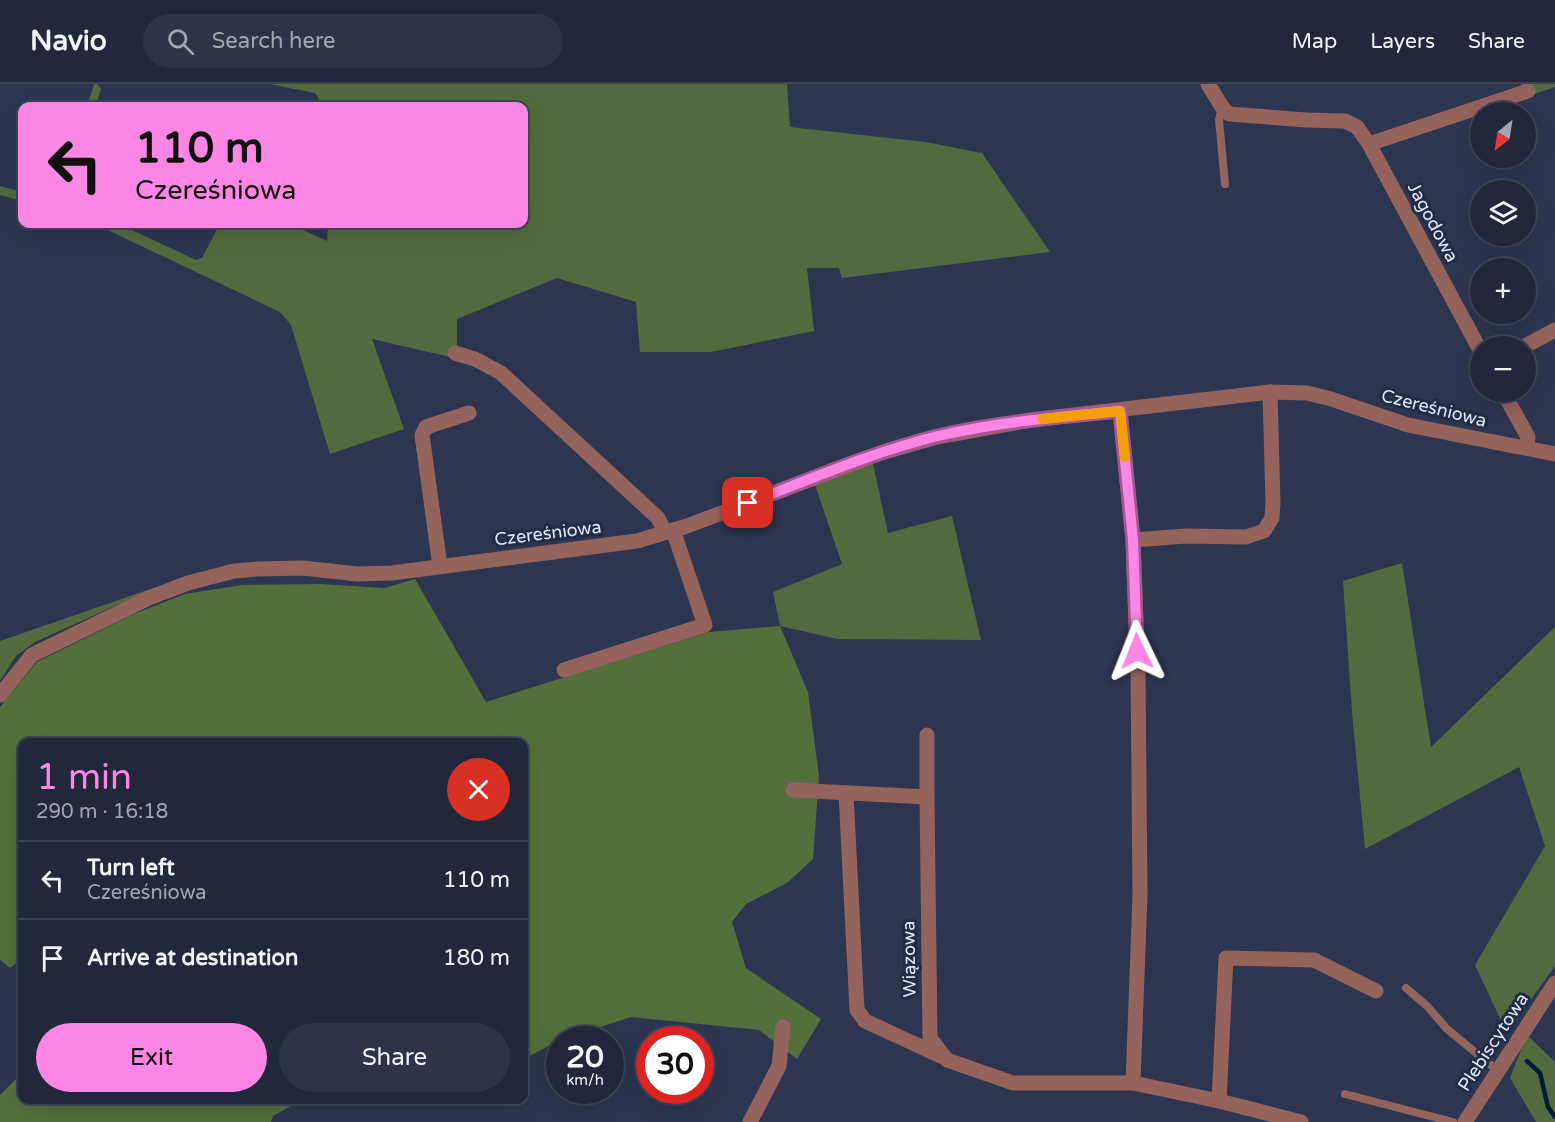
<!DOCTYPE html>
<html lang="en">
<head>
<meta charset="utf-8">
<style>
  :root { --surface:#21283c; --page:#2d3447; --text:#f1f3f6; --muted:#a2a6af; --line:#3e4456; --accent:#fb86e4 }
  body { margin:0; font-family:"Varela Round",sans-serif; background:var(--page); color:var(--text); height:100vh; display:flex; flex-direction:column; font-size:22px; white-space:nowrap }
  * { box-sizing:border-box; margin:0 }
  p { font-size:20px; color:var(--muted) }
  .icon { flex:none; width:33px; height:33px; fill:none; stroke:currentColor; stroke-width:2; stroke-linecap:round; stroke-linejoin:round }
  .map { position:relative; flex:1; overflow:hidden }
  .panel { position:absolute; left:18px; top:654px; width:510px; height:366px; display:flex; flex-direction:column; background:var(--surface); border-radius:12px; box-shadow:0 6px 24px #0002,0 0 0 2px var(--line) }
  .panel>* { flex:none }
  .hud { position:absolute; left:18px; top:18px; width:510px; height:126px; border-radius:12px; box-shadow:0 6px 24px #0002,0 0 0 2px var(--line); background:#fb86e4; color:#111; overflow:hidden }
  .needle { width:39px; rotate:210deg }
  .controls { position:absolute; left:1470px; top:18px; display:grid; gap:12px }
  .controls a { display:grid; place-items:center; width:66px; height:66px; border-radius:50%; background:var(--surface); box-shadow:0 6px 24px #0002,0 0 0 2px var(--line); font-size:30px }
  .speed { position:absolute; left:546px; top:942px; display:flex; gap:12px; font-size:30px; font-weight:700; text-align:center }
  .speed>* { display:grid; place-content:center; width:78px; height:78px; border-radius:50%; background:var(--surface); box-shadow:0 6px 24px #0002,0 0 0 2px var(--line); line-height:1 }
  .speed small { font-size:15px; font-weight:400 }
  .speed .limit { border:9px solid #d22; background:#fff; color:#111 }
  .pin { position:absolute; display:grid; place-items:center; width:51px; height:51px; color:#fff; margin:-26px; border-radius:12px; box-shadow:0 3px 9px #0006 }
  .me { position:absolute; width:66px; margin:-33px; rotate:358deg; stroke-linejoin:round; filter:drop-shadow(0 0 4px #0008) }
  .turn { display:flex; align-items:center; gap:21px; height:126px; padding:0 18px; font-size:27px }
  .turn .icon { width:78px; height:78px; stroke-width:2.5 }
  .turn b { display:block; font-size:42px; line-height:51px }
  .round { display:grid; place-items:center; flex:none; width:63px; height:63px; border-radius:32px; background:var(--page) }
  .summary { display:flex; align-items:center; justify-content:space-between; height:102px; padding:0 18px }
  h1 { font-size:36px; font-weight:600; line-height:45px; color:var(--accent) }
  .cta { display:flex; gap:12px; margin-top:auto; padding:12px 18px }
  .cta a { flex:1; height:69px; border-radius:36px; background:var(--accent); color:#111; font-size:24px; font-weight:600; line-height:69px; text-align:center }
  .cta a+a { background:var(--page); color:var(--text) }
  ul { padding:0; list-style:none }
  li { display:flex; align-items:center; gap:18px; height:78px; padding:0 18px; border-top:2px solid var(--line) }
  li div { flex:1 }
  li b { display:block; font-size:22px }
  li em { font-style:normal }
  header { display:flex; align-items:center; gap:36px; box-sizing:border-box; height:84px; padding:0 30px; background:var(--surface); border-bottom:2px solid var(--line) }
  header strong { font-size:28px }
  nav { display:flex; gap:33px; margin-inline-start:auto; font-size:21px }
  .search { width:420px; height:54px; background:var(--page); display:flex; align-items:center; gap:15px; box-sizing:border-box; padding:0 21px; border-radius:33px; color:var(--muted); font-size:22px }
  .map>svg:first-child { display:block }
</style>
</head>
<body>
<header>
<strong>Navio</strong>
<div class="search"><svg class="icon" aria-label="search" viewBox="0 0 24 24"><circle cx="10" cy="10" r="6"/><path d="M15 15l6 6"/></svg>Search here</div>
<nav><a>Map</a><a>Layers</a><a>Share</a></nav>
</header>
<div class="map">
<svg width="1555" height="1038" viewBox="0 0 1555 1038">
  <rect width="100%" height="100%" fill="#2c3650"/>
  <g fill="#516b3e">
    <path d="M94 0H97L101 5 96 22H87Z"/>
    <path d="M270 0H787L790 43 926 58 982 69 1050 168 842 194 839 184H807L814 247 711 268H640L636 218 557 194 457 235V265L450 273 372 255 404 345 330 370 291 241 280 228 95 140H119L196 176 202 174 220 140H290L327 157 328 140H524V22H323L315 9Z"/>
    <path d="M1521 0H1555V3L1525 13Z"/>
    <path d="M0 102 22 108V117L0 111Z"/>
    <path d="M872 375 888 449 952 432 981 556 837 555 780 542 773 508 842 480 815 401Z"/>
    <path d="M1402 479 1431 663 1555 543V882L1507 949 1475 881 1545 762 1519 683 1365 765 1352 628 1343 497Z"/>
    <path d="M159 502 35 558 16 572 0 597V557Z"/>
    <path d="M1527 951 1555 978V1038H1536L1510 994Z"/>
  </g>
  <g fill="#53703c">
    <path d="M415 495 486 618 709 548 780 542 808 608 819 692 813 775 787 799 746 820 732 838 746 884 821 935 797 975 759 946 631 933 560 956 524 975V658H22V874L10 884 0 876V623L37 578 134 530 185 510 242 501 320 500 384 504Z"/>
    <path d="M22 989V1016H301L273 1032 271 1038H0V1011Z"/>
  </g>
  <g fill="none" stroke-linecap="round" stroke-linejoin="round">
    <path stroke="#001b39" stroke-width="4.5" d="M1527 977 1540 989 1548 1023 1555 1033"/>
    <g stroke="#94635c" stroke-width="8">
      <path d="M1222 23 1219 36 1225 100"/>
      <path d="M1406 904 1427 922 1447 945 1498 987"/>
      <path d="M1345 1010 1453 1038"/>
    </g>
    <g stroke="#94635c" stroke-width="15">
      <path d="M1208 0 1222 23 1229 30 1306 36 1345 37 1357 43 1369 60 1480 266"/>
      <path d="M1369 60 1528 7"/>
      <path d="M1525 262 1555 246"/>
      <path d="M455 269 475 275 501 289 658 434 665 448"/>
      <path d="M1503 308 1528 353 1527 364"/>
      <path d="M1120 327 1133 456 1137 567"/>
      <path d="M1133 456 1186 452 1246 453 1264 447 1272 434 1273 419 1270 308"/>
      <path d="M440 482 422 351 426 343 469 329"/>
      <path d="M564 586 705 541 673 446"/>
      <path d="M0 611 32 571 149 514 188 499 234 487 258 485 303 484 357 490 392 489 637 457 687 442 881 369 937 353 1031 336 1270 308 1307 309 1331 315 1408 341 1555 370"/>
      <path d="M927 651V713"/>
      <path d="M793 706 927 713 930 954 947 976 1013 999H1133L1219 1017 1301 1038"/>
      <path d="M846 709 857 926 865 937 945 974"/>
      <path d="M1133 999 1140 811 1138 589"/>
      <path d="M1219 1017 1226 874 1314 876 1376 907"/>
      <path d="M750 1038 779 982 783 943"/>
      <path d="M1465 1038 1555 899"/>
    </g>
  </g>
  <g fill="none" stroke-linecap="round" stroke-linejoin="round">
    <defs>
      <path id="route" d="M748 419C811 395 873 368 938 352 998 338 1059 333 1120 327L1133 456 1137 567"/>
    </defs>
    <use href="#route" stroke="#a35794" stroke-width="15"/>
    <use href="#route" stroke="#fb86e4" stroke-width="10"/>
    <path stroke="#f59e0b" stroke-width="10" d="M1042 335 1120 327 1125 373"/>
  </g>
  <g text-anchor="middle" stroke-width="6" stroke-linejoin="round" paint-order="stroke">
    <g font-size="18" fill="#e0e8f9" stroke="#222c45">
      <text transform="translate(1433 138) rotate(62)" y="6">Jagodowa</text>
      <text transform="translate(1434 324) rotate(14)" y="6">Czereśniowa</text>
      <text transform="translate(548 449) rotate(-7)" y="6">Czereśniowa</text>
      <text transform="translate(909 875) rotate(-91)" y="6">Wiązowa</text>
      <text transform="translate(1493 958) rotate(-57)" y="6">Plebiscytowa</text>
    </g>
  </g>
</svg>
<div class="controls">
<a><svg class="needle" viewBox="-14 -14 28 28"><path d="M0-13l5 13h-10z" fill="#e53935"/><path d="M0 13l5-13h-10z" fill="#a2a6af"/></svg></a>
<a><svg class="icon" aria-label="layers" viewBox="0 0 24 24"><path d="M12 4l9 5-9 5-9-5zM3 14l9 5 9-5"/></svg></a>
<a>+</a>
<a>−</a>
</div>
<div class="speed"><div>20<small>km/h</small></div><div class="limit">30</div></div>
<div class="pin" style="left:748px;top:419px;background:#d93025"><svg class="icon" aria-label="arrive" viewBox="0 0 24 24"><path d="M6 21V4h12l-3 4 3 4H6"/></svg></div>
<svg class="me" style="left:1137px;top:567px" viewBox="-20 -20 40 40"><path d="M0-17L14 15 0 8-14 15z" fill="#fb86e4" stroke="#fff" stroke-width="4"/></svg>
<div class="hud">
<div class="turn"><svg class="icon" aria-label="left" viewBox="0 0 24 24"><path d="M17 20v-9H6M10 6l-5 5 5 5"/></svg><div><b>110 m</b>Czereśniowa</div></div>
</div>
<section class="panel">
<div class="summary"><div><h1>1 min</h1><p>290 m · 16:18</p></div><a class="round" style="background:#d93025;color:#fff"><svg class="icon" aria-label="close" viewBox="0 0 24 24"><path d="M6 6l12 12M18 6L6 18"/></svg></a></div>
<ul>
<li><svg class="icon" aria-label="left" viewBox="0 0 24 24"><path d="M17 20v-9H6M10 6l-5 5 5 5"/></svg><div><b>Turn left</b><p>Czereśniowa</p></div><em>110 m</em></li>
<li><svg class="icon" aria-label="arrive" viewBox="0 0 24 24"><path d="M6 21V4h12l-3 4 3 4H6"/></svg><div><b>Arrive at destination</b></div><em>180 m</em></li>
</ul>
<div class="cta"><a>Exit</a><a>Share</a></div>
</section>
</div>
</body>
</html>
